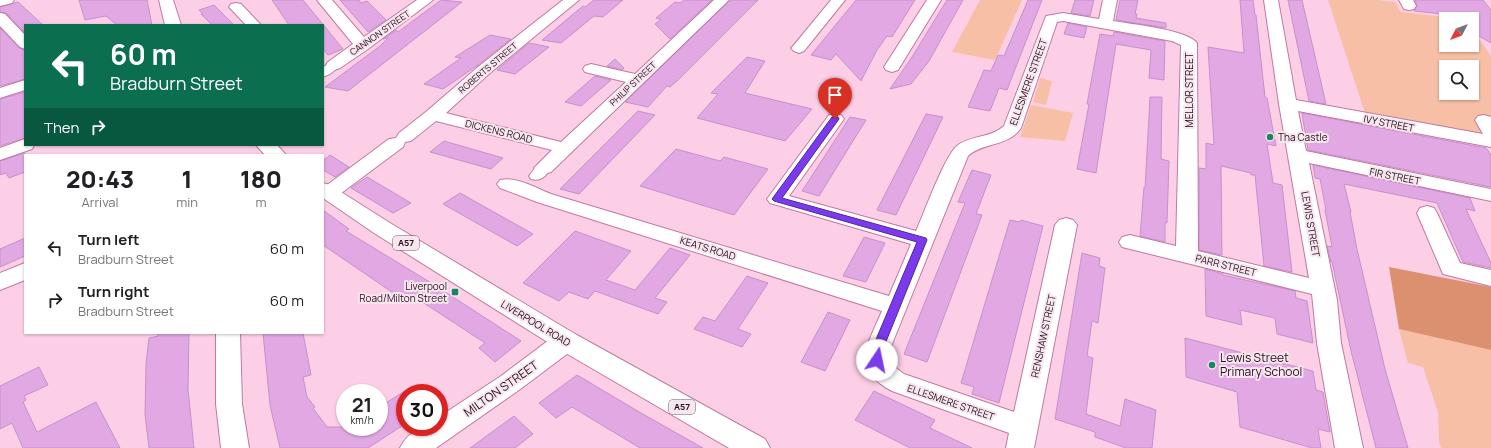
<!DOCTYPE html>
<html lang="en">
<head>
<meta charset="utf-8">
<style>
  :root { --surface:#fff; --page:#f6f6f6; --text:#202124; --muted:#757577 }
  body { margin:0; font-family:Manrope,sans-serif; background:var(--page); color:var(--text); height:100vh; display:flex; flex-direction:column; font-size:15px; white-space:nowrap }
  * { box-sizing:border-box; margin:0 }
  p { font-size:13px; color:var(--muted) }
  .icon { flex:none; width:22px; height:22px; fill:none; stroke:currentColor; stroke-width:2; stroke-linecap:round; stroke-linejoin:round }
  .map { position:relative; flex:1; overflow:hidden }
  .details { position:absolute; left:24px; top:154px; width:300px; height:180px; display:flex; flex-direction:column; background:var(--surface); border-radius:0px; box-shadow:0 1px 3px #0004 }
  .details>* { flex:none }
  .banner { position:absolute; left:24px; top:24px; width:300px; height:122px; border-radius:0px; box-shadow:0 1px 3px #0004; background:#0b6e4f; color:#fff; overflow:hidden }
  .needle { width:26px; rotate:228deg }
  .tools { position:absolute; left:1439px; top:12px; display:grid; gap:8px }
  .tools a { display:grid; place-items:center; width:40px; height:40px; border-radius:0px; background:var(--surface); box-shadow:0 1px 3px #0004; font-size:20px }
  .speed { position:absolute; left:336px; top:384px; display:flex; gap:8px; font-size:20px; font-weight:700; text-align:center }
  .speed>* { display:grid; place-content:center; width:52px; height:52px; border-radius:50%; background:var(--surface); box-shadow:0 1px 3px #0004; line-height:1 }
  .speed small { font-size:10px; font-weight:400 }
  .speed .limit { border:6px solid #d22; background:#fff; color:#111 }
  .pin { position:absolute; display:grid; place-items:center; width:34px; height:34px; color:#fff; margin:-41px -17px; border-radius:50% 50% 50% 0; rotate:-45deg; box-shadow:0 0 4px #0007 }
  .pin .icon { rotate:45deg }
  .me { position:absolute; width:44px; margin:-22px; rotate:11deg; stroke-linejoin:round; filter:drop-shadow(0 0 3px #0008) }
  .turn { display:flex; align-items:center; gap:14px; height:84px; padding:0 20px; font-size:18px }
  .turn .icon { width:52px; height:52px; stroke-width:2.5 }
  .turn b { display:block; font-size:28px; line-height:34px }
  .then { display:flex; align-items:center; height:38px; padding:0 20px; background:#0003; gap:8px; font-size:15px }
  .eta { display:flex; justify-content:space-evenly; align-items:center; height:68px; text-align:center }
  .eta b { font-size:24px; font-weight:800; line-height:28px }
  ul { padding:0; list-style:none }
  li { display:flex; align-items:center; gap:12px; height:52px; padding:0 20px }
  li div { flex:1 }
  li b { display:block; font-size:15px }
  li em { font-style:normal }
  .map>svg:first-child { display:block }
</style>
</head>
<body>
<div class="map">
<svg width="1491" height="448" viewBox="0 0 1491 448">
  <rect width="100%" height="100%" fill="#fdcfe7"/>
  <g fill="#f7bfa5" fill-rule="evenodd">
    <path d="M980 0H1022L995 60 952 52Z"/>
    <path d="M1328 0H1377L1395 2 1401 12 1463 19H1446V45H1472V29L1491 56V120L1476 117 1487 136 1365 113ZM1446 67H1472V93H1446Z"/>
    <path d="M1040 78 1052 81 1046 105 1033 102Z"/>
    <path d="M1031 105 1073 113 1065 141 1020 137Z"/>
    <path d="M1399 329 1491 350V448H1441L1439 441 1438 412 1423 367 1408 363Z"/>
  </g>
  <path fill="#db9170" d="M1389 267 1491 287V350L1399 329Z"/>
  <g fill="#e1a8e4" stroke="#c890ca">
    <path d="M79 0H147L152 25H117L106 16 85 20Z"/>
    <path d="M272 0H303L343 49 328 55 323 49V25H289Z"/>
    <path d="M340 0H359L361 3 367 1 386 20 368 32Z"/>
    <path d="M441 0 462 2 348 91 325 87 380 46 388 38 383 39 396 30 398 32Z"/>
    <path d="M594 0H623L603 17 594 16 561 43 542 40 583 6 585 7Z"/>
    <path d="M684 0H712L670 39 655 24 661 19 656 18 675 2 680 3Z"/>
    <path d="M730 0H758L677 81 670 87 667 86 648 107 625 102Z"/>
    <path d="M856 0H915L892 37 887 36 877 50 861 81 836 54 831 60 811 55Z"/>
    <path d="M947 0H963L929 61 911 84 890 89 912 57Z"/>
    <path d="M1028 0H1042L1007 90 999 88 990 111 968 107 984 70 991 71 998 55 1004 56Z"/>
    <path d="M1075 0H1094L1090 16 1071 13Z"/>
    <path d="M1120 0H1138L1135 14H1137L1136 18 1166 23V28L1116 20Z"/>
    <path d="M1240 0H1253L1255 15H1256L1265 97 1267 98 1276 146 1267 144 1273 183 1282 185 1292 272 1264 266 1255 175H1251V173L1221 166 1222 255 1199 250V168L1206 169V143L1214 145 1208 47 1244 53Z"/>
    <path d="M1288 0H1302L1326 104 1309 101Z"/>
    <path d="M1415 0H1483L1491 10V43L1472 32V19H1450L1442 14 1414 11 1417 5Z"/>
    <path d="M18 2 43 25H25V33L6 13 0 12V7Z"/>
    <path d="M214 5 234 25H212L201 14H203L199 10Z"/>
    <path d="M1068 23 1087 27 1084 38 1064 34Z"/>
    <path d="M0 28 19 48 25 50V79L0 86Z"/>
    <path d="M1114 32 1165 41 1164 80 1149 78 1151 50 1116 44 1096 173 1077 169 1089 104H1087L1100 34 1113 36Z"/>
    <path d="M490 35 511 39 478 65 443 89 424 84 461 58 455 57Z"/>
    <path d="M529 43 549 47 515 74 497 70Z"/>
    <path d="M747 57 765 61 745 93 812 109 785 141 697 118 718 94 711 93Z"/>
    <path d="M615 59 624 68 622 70 607 66Z"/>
    <path d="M595 76 611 80 581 106 565 102Z"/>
    <path d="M25 92V138L0 146V99Z"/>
    <path d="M1150 97H1162L1161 159 1169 161 1167 223H1165V242L1140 236 1144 187 1145 188Z"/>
    <path d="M638 111 655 115 579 194 560 189Z"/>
    <path d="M1302 113 1486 148 1491 155V187L1308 150Z"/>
    <path d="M926 114 943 117 896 215 877 210Z"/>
    <path d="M850 117 866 120 819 196 802 191Z"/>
    <path d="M444 141 503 158 491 169 430 152Z"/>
    <path d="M676 149 720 161 724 157 768 169 734 215 640 186Z"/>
    <path d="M25 153V172L9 178 6 173 0 175V161Z"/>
    <path d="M330 155 349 167 335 177 323 170V161Z"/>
    <path d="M1313 165 1470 198 1475 211 1466 209 1491 263V268L1463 262 1437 203 1344 184 1351 212H1350L1357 249 1385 369 1408 448H1376L1351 351 1332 262H1331L1327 246 1332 247 1325 210H1326L1320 179 1315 178Z"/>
    <path d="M972 170 991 175 976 214 982 215 927 362 904 354 965 203 958 202Z"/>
    <path d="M367 177 411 203 393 213 351 188Z"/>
    <path d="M460 193 533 234 517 246 443 204Z"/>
    <path d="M323 210 349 229 346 231 433 284 521 341 495 362 479 348 485 343 410 294 402 299 323 245Z"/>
    <path d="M1010 220 1020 222 1021 220 1043 226 999 403 972 394 974 387 961 383Z"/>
    <path d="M575 231 631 251 606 280 635 290 670 248 690 255 655 298 667 302 658 314 595 291 588 299 569 292 559 301 523 283Z"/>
    <path d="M864 237 885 243 866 282 843 276Z"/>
    <path d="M25 238V256L0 267V249Z"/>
    <path d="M1082 253 1100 258 1099 266 1105 268 1098 323 1092 321 1087 356 1093 358 1086 414 1120 426 1125 399 1156 410 1152 448H1126L1095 437V432L1055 419Z"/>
    <path d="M1205 269 1223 274V275L1295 291 1296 298 1307 301 1313 343 1277 334 1275 318 1240 310 1242 325 1206 316Z"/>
    <path d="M747 276 768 283 738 329 751 334 742 347 694 329 703 317 715 321Z"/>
    <path d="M828 312 850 320 825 371 801 362Z"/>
    <path d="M158 333H189L188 389 194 448H149L145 414 146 364 149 338 158 336Z"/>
    <path d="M263 333H303L311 375 303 377 307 397 315 407 313 408 327 427H379V407L405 391V424L368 448H280L270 405Z"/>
    <path d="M1185 338 1313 371 1316 390 1323 392 1330 432 1318 429 1321 448H1312L1240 427 1237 392 1186 377Z"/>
    <path d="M39 367 48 385 24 396 26 400 23 402 37 432 96 402 120 448H23L12 423 0 429V386Z"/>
    <path d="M577 375 641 413 703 448H640L572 407 556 418 539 403Z"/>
    <path d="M874 391 935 420 930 428 972 448H910L855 420Z"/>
    <path d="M514 416 533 434 515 448H470Z"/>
  </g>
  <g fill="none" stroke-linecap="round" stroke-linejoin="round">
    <defs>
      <g id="pedestrian">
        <path d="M334 61 338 62 340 65C336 70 329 75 323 77V67Z"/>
        <path d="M544 164 549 165 551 168C546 176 541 182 531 179L529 176C533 170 537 165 544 164Z"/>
      </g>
      <g id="minor">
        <path d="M0 0H14L12 3 0 6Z"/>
        <path d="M317 0H332L364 37 417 0H433L368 49 340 68 334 70 328 68 326 65 328 62 353 44Z"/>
        <path d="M563 0H579L490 73 446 113 561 142 626 82 585 72 583 69 585 66 591 64 635 74 714 0H729L551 172 544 174 537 172 534 168 552 150 436 121 411 141 405 142 403 147 336 197 329 199 323 198V188L389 139 396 138 399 133 427 111 478 67Z"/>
        <path d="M831 0H845L804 51 799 53 794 51 791 48 794 45Z"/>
        <path d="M927 0H941L898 70 892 72 886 70 884 67Z"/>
        <path d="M1103 0H1117L1113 21C1130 24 1188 30 1197 43L1198 251 1309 278 1279 104 1264 0H1278L1296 100 1483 134 1475 120 1478 116 1484 115 1491 117V147L1298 111 1306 151 1491 189V201L1309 163 1337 300 1341 343 1363 448H1335L1317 343 1312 294 1130 249 1122 247 1119 242 1122 237 1130 235 1176 246 1181 45 1172 41 1063 21 1057 22 1021 128C1008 147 983 142 968 156L890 349 892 365 904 374 1014 412 1055 225 1059 220 1066 218 1073 220 1077 225 1034 448H1006L1009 433 892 391C850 369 868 344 882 311L537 202 500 188 497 184 500 180C516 176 536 188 551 194L889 296 911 244 770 203 767 199 770 195 829 115 835 114 841 115 844 119 789 196 916 231C924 214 945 154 958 145 972 135 991 138 1004 126L1046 16 1063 13 1099 19Z"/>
        <path d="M1399 0H1413L1416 6 1414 9 1409 10 1404 9Z"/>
        <path d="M236 3 241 4 261 25H246L229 7 231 4Z"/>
        <path d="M0 13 5 14 25 35V49L20 47 0 26Z"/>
        <path d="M25 80V90L0 98V88Z"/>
        <path d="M25 139V145H34L32 149 0 160V148Z"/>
        <path d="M1427 206 1434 208 1437 213 1460 263 1491 270V286L1443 274 1417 213 1420 208Z"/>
        <path d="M25 263V280L0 290V273Z"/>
        <path d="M566 332 575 334 578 341 575 348 519 390 436 448H400C408 431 422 427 439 427V417L501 376 557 334Z"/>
        <path d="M216 333H240L242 404 249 448H221L216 404Z"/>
      </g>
      <g id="primary">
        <path d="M159 0H173L181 25H165Z"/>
        <path d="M256 145H277L286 155H265Z"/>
        <path d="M323 183 330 185 390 223 575 334 765 439 770 448H729L557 348 374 233 323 198Z"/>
      </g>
    </defs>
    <use href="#pedestrian" stroke="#c079a1" stroke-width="2"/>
    <use href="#minor" stroke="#c079a1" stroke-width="2"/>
    <use href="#primary" stroke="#c079a1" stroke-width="2"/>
    <use href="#pedestrian" fill="#fff" fill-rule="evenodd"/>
    <use href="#minor" fill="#fff" fill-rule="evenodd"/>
    <use href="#primary" fill="#fff" fill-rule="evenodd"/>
  </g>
  <path fill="#7c3aed" stroke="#51269a" d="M832 117H838L839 119 782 198 926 238 927 240 883 349 881 363 877 364 873 363 872 360V349L917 242 774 201 772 199Z"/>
  <g fill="#188461" stroke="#f6e6ee" stroke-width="1.5">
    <circle cx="1270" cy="137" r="4"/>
    <rect x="451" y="288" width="8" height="8" rx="2"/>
    <circle cx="1212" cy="365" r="4"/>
  </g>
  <g text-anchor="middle" stroke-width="4" stroke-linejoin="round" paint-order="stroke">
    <g font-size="9" fill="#290e1e" stroke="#f6e6ee">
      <text transform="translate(380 33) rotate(-35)" y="3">CANNON STREET</text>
      <text transform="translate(488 68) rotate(-40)" y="3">ROBERTS STREET</text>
      <text transform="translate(633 84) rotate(-43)" y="3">PHILIP STREET</text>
    </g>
    <g fill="#f6e6ee" stroke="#664f5c" stroke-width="1">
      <rect x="393" y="236" width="26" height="14" rx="3"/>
      <rect x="669" y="400" width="26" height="14" rx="3"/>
    </g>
    <g font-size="9" font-weight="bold" fill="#290e1e">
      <text x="406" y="246">A57</text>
      <text x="682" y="410">A57</text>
    </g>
    <g font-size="10" fill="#290e1e" stroke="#f6e6ee">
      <text transform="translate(1028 82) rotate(-70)" y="4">ELLESMERE STREET</text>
      <text transform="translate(1189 90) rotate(-90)" y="4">MELLOR STREET</text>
      <text transform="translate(1389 123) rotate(11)" y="4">IVY STREET</text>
      <text transform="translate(499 131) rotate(14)" y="4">DICKENS ROAD</text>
      <text transform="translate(1395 176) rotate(11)" y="4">FIR STREET</text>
      <text transform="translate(1311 224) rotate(80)" y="4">LEWIS STREET</text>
      <text transform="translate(708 248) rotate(17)" y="4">KEATS ROAD</text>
      <text transform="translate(1226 265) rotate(14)" y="4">PARR STREET</text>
      <text transform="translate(536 323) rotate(31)" y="4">LIVERPOOL ROAD</text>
      <text transform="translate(1043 336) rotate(-78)" y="4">RENSHAW STREET</text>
      <text transform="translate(951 402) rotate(19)" y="4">ELLESMERE STREET</text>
    </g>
    <g font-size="10" fill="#290e1e" stroke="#f6e6ee" text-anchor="start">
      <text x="1278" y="141">Tha Castle</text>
      <text x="447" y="290" text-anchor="end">Liverpool<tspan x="447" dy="12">Road/Milton Street</tspan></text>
    </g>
    <g font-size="12" fill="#290e1e" stroke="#f6e6ee" text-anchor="start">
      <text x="1220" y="362">Lewis Street<tspan x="1220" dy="14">Primary School</tspan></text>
    </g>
    <g font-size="12" fill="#290e1e" stroke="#f6e6ee">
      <text transform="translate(501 389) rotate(-35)" y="4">MILTON STREET</text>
    </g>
  </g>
</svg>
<div class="tools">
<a><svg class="needle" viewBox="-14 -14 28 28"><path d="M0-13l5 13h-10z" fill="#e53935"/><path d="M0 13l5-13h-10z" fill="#757577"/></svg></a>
<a><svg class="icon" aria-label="search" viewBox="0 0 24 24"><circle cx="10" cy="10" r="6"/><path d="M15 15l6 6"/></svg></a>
</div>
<div class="speed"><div>21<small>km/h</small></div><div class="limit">30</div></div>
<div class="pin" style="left:835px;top:119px;background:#d93025"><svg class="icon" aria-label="arrive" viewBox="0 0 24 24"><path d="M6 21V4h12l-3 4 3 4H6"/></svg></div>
<svg class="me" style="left:877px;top:360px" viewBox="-20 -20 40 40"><circle r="19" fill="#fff"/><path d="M0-13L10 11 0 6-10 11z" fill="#7c3aed"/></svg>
<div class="banner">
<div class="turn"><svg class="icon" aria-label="left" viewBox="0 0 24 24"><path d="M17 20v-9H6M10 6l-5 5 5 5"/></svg><div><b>60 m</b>Bradburn Street</div></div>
<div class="then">Then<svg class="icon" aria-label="right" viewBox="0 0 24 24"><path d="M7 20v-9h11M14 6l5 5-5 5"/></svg></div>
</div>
<section class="details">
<div class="eta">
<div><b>20:43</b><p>Arrival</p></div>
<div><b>1</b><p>min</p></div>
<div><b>180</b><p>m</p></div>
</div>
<ul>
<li><svg class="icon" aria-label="left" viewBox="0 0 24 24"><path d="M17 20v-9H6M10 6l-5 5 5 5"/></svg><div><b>Turn left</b><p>Bradburn Street</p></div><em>60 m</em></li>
<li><svg class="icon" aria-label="right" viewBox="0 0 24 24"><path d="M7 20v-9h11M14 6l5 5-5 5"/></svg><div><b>Turn right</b><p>Bradburn Street</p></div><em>60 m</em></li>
</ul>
</section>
</div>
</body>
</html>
